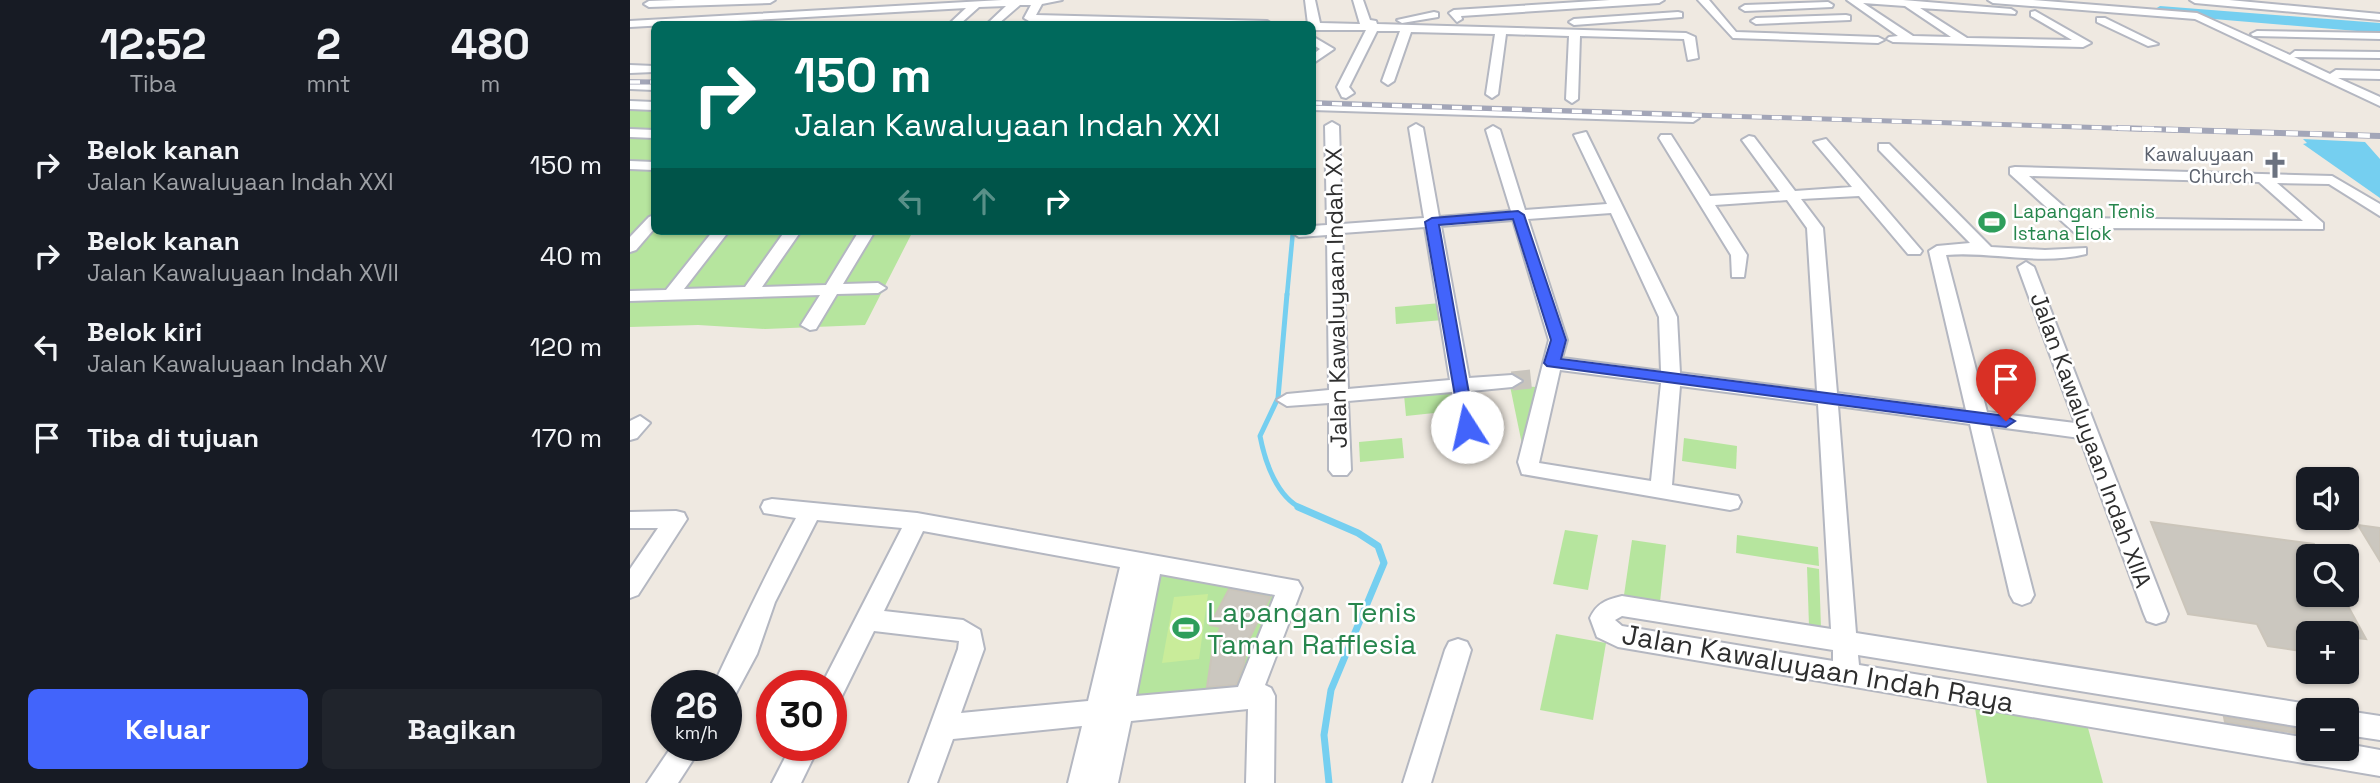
<!DOCTYPE html>
<html lang="id">
<head>
<meta charset="utf-8">
<style>
  :root { --surface:#171b24; --page:#20242c; --text:#f1f3f6; --muted:#9ea1a6; --accent:#4264fb }
  body { margin:0; font-family:"Space Grotesk",sans-serif; background:var(--page); color:var(--text); height:100vh; display:flex; flex-direction:column; font-size:26px; white-space:nowrap }
  * { box-sizing:border-box; margin:0 }
  p { font-size:23px; color:var(--muted) }
  .icon { flex:none; width:38px; height:38px; fill:none; stroke:currentColor; stroke-width:2; stroke-linecap:round; stroke-linejoin:round }
  .map { position:relative; flex:1; overflow:hidden }
  .details { display:flex; flex-direction:column; background:var(--surface); width:630px }
  .details>* { flex:none }
  .hud { position:absolute; left:21px; top:21px; width:665px; height:214px; border-radius:10px; box-shadow:0 2px 5px #0004; background:#00695c; color:#fff; overflow:hidden }
  .tools { position:absolute; left:1666px; top:467px; display:grid; gap:14px }
  .tools a { display:grid; place-items:center; width:63px; height:63px; border-radius:10px; background:var(--surface); box-shadow:0 2px 5px #0004; font-size:35px }
  .speed { position:absolute; left:21px; top:670px; display:flex; gap:14px; font-size:35px; font-weight:700; text-align:center }
  .speed>* { display:grid; place-content:center; width:91px; height:91px; border-radius:50%; background:var(--surface); box-shadow:0 2px 5px #0004; line-height:1 }
  .speed small { font-size:18px; font-weight:400 }
  .speed .limit { border:10px solid #d22; background:#fff; color:#111 }
  .pin { position:absolute; display:grid; place-items:center; width:60px; height:60px; color:#fff; margin:-72px -30px; border-radius:50% 50% 50% 0; rotate:-45deg; box-shadow:0 0 7px #0007 }
  .pin .icon { rotate:45deg }
  .me { position:absolute; width:77px; margin:-38px; rotate:350deg; stroke-linejoin:round; filter:drop-shadow(0 0 5px #0008) }
  .turn { display:flex; align-items:center; gap:24px; height:147px; padding:0 28px; font-size:32px }
  .turn .icon { width:91px; height:91px; stroke-width:2.5 }
  .turn b { display:block; font-size:49px; line-height:60px }
  .lanes { display:flex; align-items:center; height:66px; padding:0 28px; background:#0003; justify-content:center; gap:35px; direction:ltr }
  .lanes .off { opacity:.35 }
  .eta { display:flex; justify-content:space-evenly; align-items:center; height:119px; text-align:center }
  .eta b { font-size:42px; font-weight:800; line-height:49px }
  .button { display:flex; gap:14px; margin-top:auto; padding:14px 28px }
  .button a { flex:1; height:80px; border-radius:10px; background:var(--accent); color:#fff; font-size:28px; font-weight:800; line-height:80px; text-align:center }
  .button a+a { background:var(--page); color:var(--text) }
  ul { padding:0; list-style:none }
  li { display:flex; align-items:center; gap:21px; height:91px; padding:0 28px }
  li div { flex:1 }
  li b { display:block; font-size:26px }
  li em { font-style:normal }
  main { display:flex; flex:1; min-height:0 }
  .map>svg:first-child { display:block }
</style>
</head>
<body>
<main>
<section class="details">
<div class="eta">
<div><b>12:52</b><p>Tiba</p></div>
<div><b>2</b><p>mnt</p></div>
<div><b>480</b><p>m</p></div>
</div>
<ul>
<li><svg class="icon" aria-label="right" viewBox="0 0 24 24"><path d="M7 20v-9h11M14 6l5 5-5 5"/></svg><div><b>Belok kanan</b><p>Jalan Kawaluyaan Indah XXI</p></div><em>150 m</em></li>
<li><svg class="icon" aria-label="right" viewBox="0 0 24 24"><path d="M7 20v-9h11M14 6l5 5-5 5"/></svg><div><b>Belok kanan</b><p>Jalan Kawaluyaan Indah XVII</p></div><em>40 m</em></li>
<li><svg class="icon" aria-label="left" viewBox="0 0 24 24"><path d="M17 20v-9H6M10 6l-5 5 5 5"/></svg><div><b>Belok kiri</b><p>Jalan Kawaluyaan Indah XV</p></div><em>120 m</em></li>
<li><svg class="icon" aria-label="arrive" viewBox="0 0 24 24"><path d="M6 21V4h12l-3 4 3 4H6"/></svg><div><b>Tiba di tujuan</b></div><em>170 m</em></li>
</ul>
<div class="button"><a>Keluar</a><a>Bagikan</a></div>
</section>
<div class="map">
<svg width="1750" height="783" viewBox="0 0 1750 783">
  <rect width="100%" height="100%" fill="#efe9e1"/>
  <g fill="#b6e59e">
    <path d="M0 102 24 103V231H283L235 325 135 329 68 325 0 327Z"/>
    <path d="M811 303 813 320 766 324 765 307Z"/>
    <path d="M880 386 908 387 894 454Z"/>
    <path d="M820 391 823 411 776 416 774 395Z"/>
    <path d="M772 438 774 458 730 462 729 442Z"/>
    <path d="M1054 438 1107 446 1106 469 1052 461Z"/>
    <path d="M935 530 968 535 958 590 923 584Z"/>
    <path d="M1107 535 1188 547 1189 566 1106 553Z"/>
    <path d="M1002 540 1036 545 1030 602 994 595Z"/>
    <path d="M523 565 656 589 616 696 493 709Z"/>
    <path d="M1177 567 1189 569 1191 628 1179 626Z"/>
    <path d="M926 634 976 643 963 720 910 710Z"/>
    <path d="M1345 708 1458 728 1473 783H1357Z"/>
  </g>
  <path fill="#c9ec9a" d="M578 594 569 659 532 663 544 597Z"/>
  <path fill="#75cff0" d="M1673 139 1735 142 1750 159V198L1673 144 1677 143Z"/>
  <g fill="none" stroke-linecap="round" stroke-linejoin="round">
    <path stroke="#75cff0" stroke-width="4.5" d="M657 295 663 231"/>
    <path stroke="#75cff0" stroke-width="5" d="M657 294 648 398 630 436C635 462 647 498 673 509"/>
    <path stroke="#75cff0" stroke-width="7" d="M668 507 728 533 748 546 754 563 701 690 694 735 699 783"/>
    <path fill="#75cff0" fill-rule="evenodd" d="M1530 6 1750 23V33L1524 14 1522 11Z"/>
  </g>
  <g fill="#cbc7bf" stroke="#cbc5ba" stroke-width="2">
    <path d="M1521 522 1684 544 1690 556H1678V595H1712L1736 639 1717 637V634H1678V652L1638 646 1627 624 1558 614Z"/>
    <path d="M1728 525 1750 528V561Z"/>
    <path d="M599 589 640 597 617 643 614 664 606 685 577 687 584 640 591 627 580 625Z"/>
    <path d="M1594 717 1678 730V735L1595 722Z"/>
  </g>
  <g fill="none" stroke-linecap="round" stroke-linejoin="round">
    <path stroke="#c8c4bd" stroke-width="19" stroke-dasharray="19 10" stroke-linecap="butt" d="M882 381 910 378"/>
    <defs>
      <g id="minor">
        <path d="M46 0H145L140 3 19 7 14 4 19 1Z"/>
        <path d="M372 0H432L412 4 406 15 637 21 642 24 399 21 394 18 401 5H390L368 24H357L376 6 349 7 330 24H319L336 8 0 27V21Z"/>
        <path d="M675 0H685L690 23 730 24 723 0H733L740 20 746 21 747 24 1056 33 1065 37 1068 58 1058 60 1054 39 950 36 948 99 942 103 936 99 939 36 876 34 868 94 862 98 856 94 865 34 781 32 764 81 758 85 752 81 770 31H747L719 87 724 93 716 98 712 97 707 87 736 30H682V24H678Z"/>
        <path d="M980 0H1034L1029 3 831 16 832 19 827 22 819 13 824 10Z"/>
        <path d="M1068 0H1079L1106 32 1248 37 1254 40 1248 43 1103 38Z"/>
        <path d="M1217 0H1273L1381 9 1386 12 1385 14 1290 8 1337 38 1442 40 1401 16V12L1405 11 1461 43 1453 47 1263 42 1257 39 1259 37 1268 36ZM1233 3 1275 6 1321 37 1283 36Z"/>
        <path d="M1358 0H1403L1567 13 1660 55 1665 51 1750 52V58L1664 57 1700 74 1706 70 1750 71V79L1708 78 1750 97V106L1565 19 1363 3Z"/>
        <path d="M1560 0H1599L1750 14V20L1565 3Z"/>
        <path d="M1198 2 1203 5 1202 7 1115 11 1110 8 1115 5Z"/>
        <path d="M804 12 808 13V17L772 23 767 20Z"/>
        <path d="M1048 12 1052 13V17L944 25 939 22 944 19Z"/>
        <path d="M1216 15 1220 16V20L1126 24 1121 21 1126 18Z"/>
        <path d="M1467 18H1475L1528 44 1518 46 1467 22Z"/>
        <path d="M1627 31 1750 33V39L1623 36 1621 34Z"/>
        <path d="M682 36 704 49 682 64V55L690 49 682 44Z"/>
        <path d="M0 65 24 66V72L0 73Z"/>
        <path d="M0 81 24 82V90L0 89Z"/>
        <path d="M0 101 24 102V110L0 109Z"/>
        <path d="M682 102 1063 114 1069 118 1063 122 682 110Z"/>
        <path d="M702 122 709 126 712 224 794 218 779 128 786 124 793 128 809 217 881 211 856 130 863 126 870 130 895 210 977 204 944 135 956 132 1047 317 1050 373 1187 391 1177 228 1157 200 1085 205 1117 255 1114 277H1102L1101 255 1029 138 1031 135H1041L1080 196 1150 192 1112 140 1119 136 1124 137 1165 191 1222 187 1184 142 1196 139 1292 251 1290 254H1278L1229 196 1171 199 1193 228 1207 393 1336 410 1299 251 1307 246 1340 243 1249 150V144H1259L1361 247 1415 250 1456 248V254C1408 266 1362 251 1316 255L1357 412 1445 423 1388 267 1396 262 1404 267 1538 614 1535 621 1526 624 1517 621 1514 614 1450 438 1360 426 1404 595 1400 602 1392 605 1384 602 1380 595 1340 424 1208 406 1226 633 1678 704 1689 710H1678V728L1228 655 1229 665 1678 738V749H1717V744L1750 750V776L988 647 967 637 960 618C967 603 976 600 992 596L1201 629 1188 404 1050 386 1042 485 1108 496 1111 502 1108 508 1100 510 892 474 888 462 919 340 883 220 811 226 839 378 882 375 892 381 882 387 841 391 851 448 848 453H834L831 448 822 392 718 401 721 470 717 475H703L699 470V403L657 406 647 400 657 394 699 390 697 235 669 237 661 232 682 231V226L697 225 695 126ZM981 213 1029 317 1031 371 932 358 937 340 898 219ZM795 227 820 380 718 389 712 233ZM930 370 1031 383 1021 481 909 463ZM992 616 1203 650V661L992 626 985 620Z"/>
        <path d="M0 129 24 130V138L0 137Z"/>
        <path d="M0 161 24 162V170L0 169Z"/>
        <path d="M1385 167 1702 176 1750 204V216L1699 184 1647 183 1693 223V229L1458 228V234H1446L1380 174V168ZM1399 176 1629 182 1673 221 1447 218Z"/>
        <path d="M24 215V229L6 250 0 252V237L19 217Z"/>
        <path d="M83 231H99L54 289 115 287 155 231H171L132 287 196 285 229 231H245L213 284 248 283 256 288 248 293 207 294 186 329 180 330 171 325 190 295 0 301V291L36 290Z"/>
        <path d="M10 416 20 423 7 438 0 440V421Z"/>
        <path d="M142 499 287 513 668 581 672 588 635 685 641 688 645 696 644 783H616L618 709 501 721 488 783H438L452 726 323 739 307 783H279L328 649 329 641 244 631 210 700 201 704V686H191L272 528 187 520 145 602 127 654 105 695 96 698V686H83C110 629 136 573 166 518L134 513 131 507 134 501ZM293 531 490 567 458 701 331 713 354 649 350 630 333 620 254 611ZM530 574 645 595 608 687 506 696Z"/>
        <path d="M46 511 54 513 57 519 8 595 0 598V569L28 528H0V512Z"/>
        <path d="M828 639 837 642 841 650 801 783H773L815 650 819 642Z"/>
        <path d="M1717 711 1750 716V740L1717 735Z"/>
        <path d="M42 746H72L48 783H17Z"/>
        <path d="M161 746H189L171 783H142Z"/>
      </g>
    </defs>
    <use href="#minor" stroke="#b4b7c1" stroke-width="4"/>
    <use href="#minor" fill="#fff" fill-rule="evenodd"/>
    <defs>
      <g id="rail-far1">
        <path d="M0 82H24"/>
        <path d="M682 103 1545 130"/>
      </g>
      <path id="rail" d="M1488 128 1750 136"/>
    </defs>
    <use href="#rail-far1" stroke="#a3a6b8" stroke-width="5"/>
    <use href="#rail" stroke="#a3a6b8" stroke-width="6"/>
    <use href="#rail-far1" stroke="#fff" stroke-width="3.5" stroke-dasharray="10" stroke-linecap="butt"/>
    <use href="#rail" stroke="#fff" stroke-width="4.5" stroke-dasharray="12" stroke-linecap="butt"/>
  </g>
  <path fill="#4264fb" stroke="#2b41a3" stroke-width="2" d="M888 211 894 215 936 340 931 359 1376 416 1385 421 1376 427 917 366 914 363 921 340 883 219 809 225 845 427 837 433 831 431 795 222 802 218Z"/>
  <defs>
    <symbol id="church-bare" viewBox="-9 -9 18 18"><path d="M-1.2-6h2.4v3.5h3.3v2.4h-3.3V6h-2.4V-.1h-3.3v-2.4h3.3Z" fill="#6b7280" stroke="#fff" stroke-width="2.5" paint-order="stroke"/></symbol>
    <symbol id="stadium-bare" viewBox="-9 -9 18 18"><path d="M0-5a6.5 5 0 1 0 0 10a6.5 5 0 1 0 0-10ZM-3.5-1.8h7v3.6h-7Z" fill="#2e9e5b" stroke="#fff" stroke-width="2.5" paint-order="stroke"/></symbol>
  </defs>
  <g fill-rule="evenodd">
    <use href="#church-bare" x="1626" y="146" width="38" height="38"/>
    <use href="#stadium-bare" x="1343" y="203" width="38" height="38"/>
    <use href="#stadium-bare" x="537" y="609" width="38" height="38"/>
  </g>
  <g text-anchor="middle" stroke-width="5" stroke-linejoin="round" paint-order="stroke">
    <g font-size="19" fill="#5b616d" stroke="#fff" text-anchor="end">
      <text x="1624" y="161">Kawaluyaan<tspan x="1624" dy="22">Church</tspan></text>
    </g>
    <g font-size="19" fill="#27864d" stroke="#fff" text-anchor="start">
      <text x="1383" y="218">Lapangan Tenis<tspan x="1383" dy="22">Istana Elok</tspan></text>
    </g>
    <g font-size="23" fill="#2e2e2e" stroke="#fff">
      <text transform="translate(706 298) rotate(-91)" y="8">Jalan Kawaluyaan Indah XX</text>
      <text transform="translate(1461 440) rotate(70)" y="8">Jalan Kawaluyaan Indah XIIA</text>
    </g>
    <g font-size="28" fill="#27864d" stroke="#fff" text-anchor="start">
      <text x="577" y="622">Lapangan Tenis<tspan x="577" dy="32">Taman Rafflesia</tspan></text>
    </g>
    <g font-size="28" fill="#2e2e2e" stroke="#fff">
      <text transform="translate(1188 668) rotate(10)" y="10">Jalan Kawaluyaan Indah Raya</text>
    </g>
  </g>
</svg>
<div class="tools">
<a><svg class="icon" aria-label="sound" viewBox="0 0 24 24"><path d="M4 9h4l5-4v14l-5-4H4zM17 9q2 3 0 6"/></svg></a>
<a><svg class="icon" aria-label="search" viewBox="0 0 24 24"><circle cx="10" cy="10" r="6"/><path d="M15 15l6 6"/></svg></a>
<a>+</a>
<a>−</a>
</div>
<div class="speed"><div>26<small>km/h</small></div><div class="limit">30</div></div>
<div class="pin" style="left:1376px;top:421px;background:#d93025"><svg class="icon" aria-label="arrive" viewBox="0 0 24 24"><path d="M6 21V4h12l-3 4 3 4H6"/></svg></div>
<svg class="me" style="left:837px;top:427px" viewBox="-20 -20 40 40"><circle r="19" fill="#fff"/><path d="M0-13L10 11 0 6-10 11z" fill="#4264fb"/></svg>
<div class="hud">
<div class="turn"><svg class="icon" aria-label="right" viewBox="0 0 24 24"><path d="M7 20v-9h11M14 6l5 5-5 5"/></svg><div><b>150 m</b>Jalan Kawaluyaan Indah XXI</div></div>
<div class="lanes"><svg class="icon off" aria-label="left" viewBox="0 0 24 24"><path d="M17 20v-9H6M10 6l-5 5 5 5"/></svg><svg class="icon off" aria-label="ahead" viewBox="0 0 24 24"><path d="M12 20V5M6 11l6-6 6 6"/></svg><svg class="icon" aria-label="right" viewBox="0 0 24 24"><path d="M7 20v-9h11M14 6l5 5-5 5"/></svg></div>
</div>
</div>
</main>
</body>
</html>
